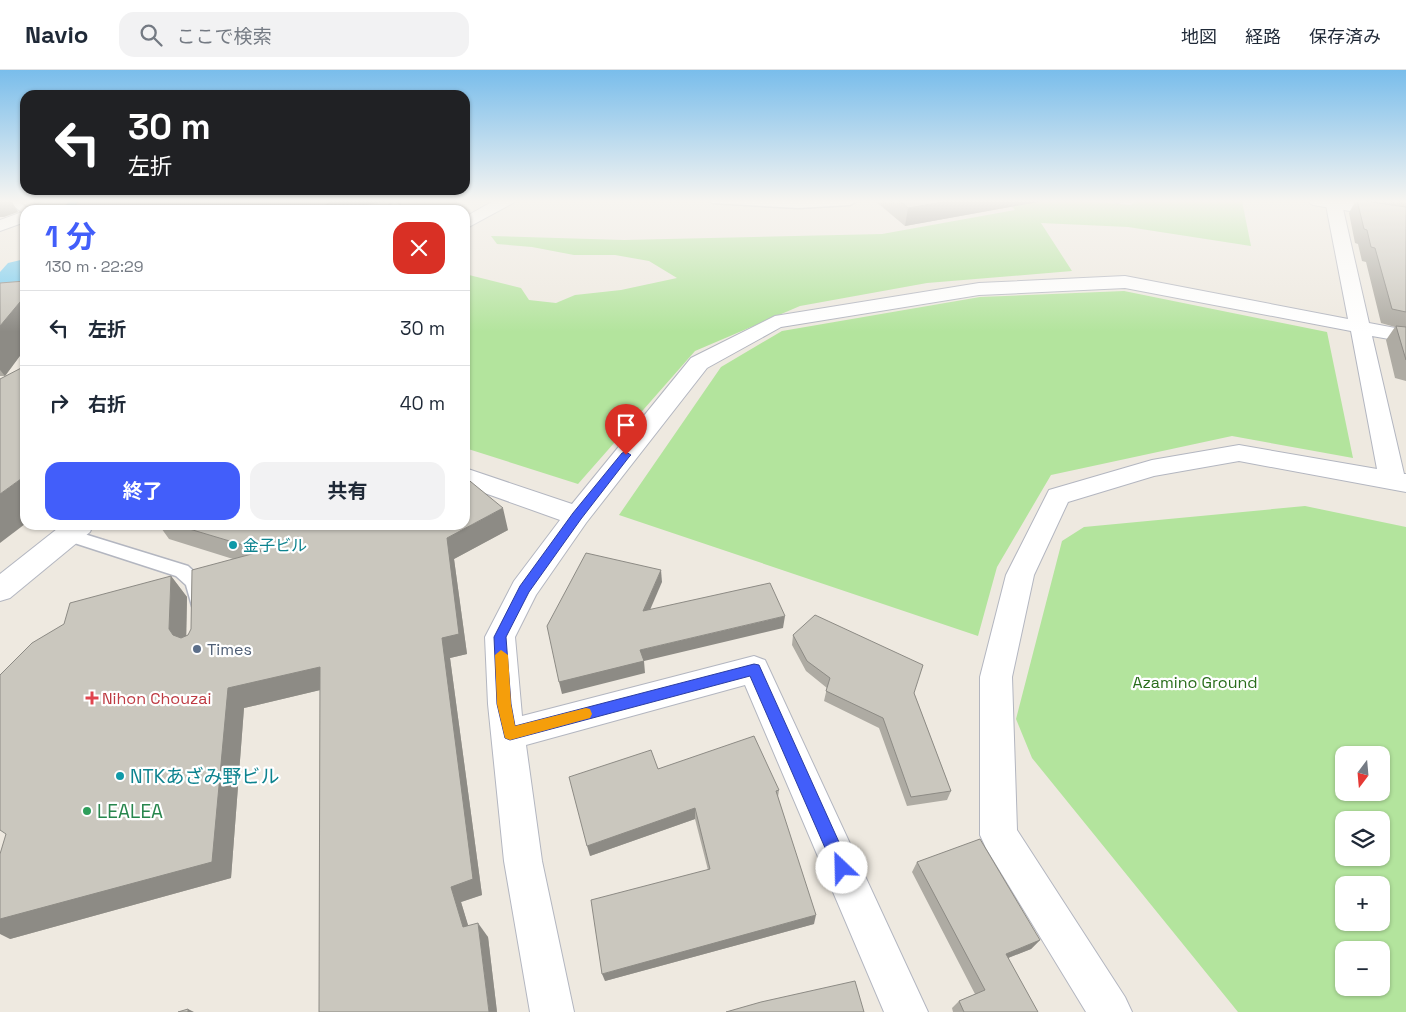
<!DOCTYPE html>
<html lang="ja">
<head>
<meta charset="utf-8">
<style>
  :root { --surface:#fff; --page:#f2f2f3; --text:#1f2937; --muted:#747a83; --line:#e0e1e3; --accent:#425efa }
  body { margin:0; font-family:"Space Grotesk","Noto Sans JP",sans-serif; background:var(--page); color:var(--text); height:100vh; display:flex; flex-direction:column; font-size:19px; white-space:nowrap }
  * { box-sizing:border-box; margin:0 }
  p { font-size:16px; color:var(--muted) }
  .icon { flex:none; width:28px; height:28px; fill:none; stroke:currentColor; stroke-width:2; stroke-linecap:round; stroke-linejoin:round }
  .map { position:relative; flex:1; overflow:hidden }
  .sheet { position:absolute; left:20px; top:135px; width:450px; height:325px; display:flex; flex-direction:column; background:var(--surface); border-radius:15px; box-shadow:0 1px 4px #0004 }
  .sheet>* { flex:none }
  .hud { position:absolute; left:20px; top:20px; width:450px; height:105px; border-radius:15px; box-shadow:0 1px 4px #0004; background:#202124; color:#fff; overflow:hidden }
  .needle { width:32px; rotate:196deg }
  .tools { position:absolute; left:1335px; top:676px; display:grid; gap:10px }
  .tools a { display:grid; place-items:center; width:55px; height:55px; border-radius:10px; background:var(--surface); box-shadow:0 1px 4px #0004; font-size:25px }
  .pin { position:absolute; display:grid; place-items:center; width:42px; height:42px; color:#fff; margin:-51px -21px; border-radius:50% 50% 50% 0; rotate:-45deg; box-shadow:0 0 5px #0007 }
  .pin .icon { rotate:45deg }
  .me { position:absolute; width:55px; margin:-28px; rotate:336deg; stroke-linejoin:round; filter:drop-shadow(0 0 4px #0008) }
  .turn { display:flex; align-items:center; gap:18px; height:105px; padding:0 25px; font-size:22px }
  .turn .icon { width:65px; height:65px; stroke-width:2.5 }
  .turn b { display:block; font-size:35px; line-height:42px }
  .round { display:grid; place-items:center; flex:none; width:52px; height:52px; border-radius:15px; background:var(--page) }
  .headline { display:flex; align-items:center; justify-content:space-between; height:85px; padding:0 25px }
  h1 { font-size:30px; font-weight:700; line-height:38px; color:var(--accent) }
  .button { display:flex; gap:10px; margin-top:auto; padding:10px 25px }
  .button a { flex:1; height:58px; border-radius:15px; background:var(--accent); color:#fff; font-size:20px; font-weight:700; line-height:58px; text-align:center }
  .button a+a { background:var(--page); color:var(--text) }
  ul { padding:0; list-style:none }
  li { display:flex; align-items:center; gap:15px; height:75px; padding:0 25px; border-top:1px solid var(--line) }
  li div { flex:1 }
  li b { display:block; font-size:19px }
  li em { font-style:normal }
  header { display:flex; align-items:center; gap:30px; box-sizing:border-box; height:70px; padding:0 25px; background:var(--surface); border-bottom:1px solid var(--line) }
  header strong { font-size:24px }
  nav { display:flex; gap:28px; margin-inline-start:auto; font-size:18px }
  .search { width:350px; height:45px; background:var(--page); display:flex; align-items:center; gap:12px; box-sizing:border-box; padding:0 18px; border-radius:15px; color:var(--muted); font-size:19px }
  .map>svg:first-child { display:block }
</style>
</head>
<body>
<header>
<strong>Navio</strong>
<div class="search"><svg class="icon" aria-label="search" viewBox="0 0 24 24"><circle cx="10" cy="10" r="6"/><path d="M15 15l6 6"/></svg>ここで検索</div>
<nav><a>地図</a><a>経路</a><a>保存済み</a></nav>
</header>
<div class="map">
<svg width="1406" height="942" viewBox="0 0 1406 942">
  <rect width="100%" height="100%" fill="#eee9e0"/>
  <g fill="#b3e49d" fill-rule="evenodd">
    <path d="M1006 130H1074L1131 135 1135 130 1242 131 1251 176 1128 157 1041 153 1072 201 927 213 800 236 695 281 578 414 465 378V204L521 218 529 230 556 233 575 225 621 220 677 208 649 191 615 185H574L532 177 497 174 491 166 624 170 882 164 1015 140Z"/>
    <path d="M1124 221 1327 262 1353 388 1232 366 1051 405 997 497 978 566 619 445 721 297 782 261 980 227Z"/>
    <path d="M1305 436 1406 457V942H1238L1032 688 1016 649 1062 471 1084 457ZM1344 685H1381V722H1344ZM1344 750H1381V788H1344ZM1344 815H1381V852H1344ZM1344 880H1381V918H1344Z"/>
  </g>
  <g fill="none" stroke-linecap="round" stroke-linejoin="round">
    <g fill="#74cbef" fill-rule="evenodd">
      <path d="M37 130H86L92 138 91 140H45Z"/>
      <path d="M25 189V234L18 243 0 247V202L8 193Z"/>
    </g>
    <defs>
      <g id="lane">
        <path d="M5 130H16L30 140 22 142Z"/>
        <path d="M708 130 798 132 853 130 855 132 850 135 798 138 713 133Z"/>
        <path d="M1112 130H1123L1118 133Z"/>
        <path d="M395 132 400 135 394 140H382Z"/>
        <path d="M68 459 188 496 200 507 207 531 204 536 198 538 192 536 186 515 176 506 62 469 60 465 62 461Z"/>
      </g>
      <path id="street" d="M1325 130H1341L1369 253 1406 260V272L1372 266 1404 404H1406V422L1239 391 1154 406 1068 432 1034 505 1012 607 1017 760 1125 927 1132 942H1086L986 778 980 765V607L1006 505 1049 420 1152 390 1239 375 1377 399 1351 261 1125 218 979 225 781 257 707 298 586 453 536 525 515 567 522 646 754 586 765 590 928 942H884L745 615 526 675 542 791 574 942H530L504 791 488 634 485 567 514 511 560 450 465 416V398L572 434 691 288 775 246 979 213 1125 206 1348 249Z"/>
      <g id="secondary">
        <path d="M48 130H70C62 142 44 140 31 140L33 136Z"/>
        <path d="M495 130H515L513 133 465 159V147Z"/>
        <path d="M1305 130H1343L1406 140V150L1313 135Z"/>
        <path d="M25 141V152L0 161V150Z"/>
        <path d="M62 455H93L90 462 10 528 0 531V504Z"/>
      </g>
    </defs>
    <use href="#lane" stroke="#b3b6c0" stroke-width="3"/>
    <use href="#street" stroke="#b3b6c0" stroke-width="2"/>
    <use href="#secondary" stroke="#b3b6c0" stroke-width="2"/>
    <use href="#lane" fill="#fff" fill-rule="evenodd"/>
    <use href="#street" fill="#fff" fill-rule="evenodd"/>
    <use href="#secondary" fill="#fff" fill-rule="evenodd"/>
  </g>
  <g fill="#aeaba3">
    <path d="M874 130H1049L905 156Z"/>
    <path d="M1354 130H1406V311L1395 308 1386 270 1395 257 1381 253 1366 192 1362 191 1358 174 1355 173 1349 143 1356 130Z"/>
    <path d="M25 211V279L5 306H0V213Z"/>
    <path d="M159 455H465L508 460 454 489 467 584 450 588 482 825 461 832 468 856 488 867 497 942 320 620 244 638 231 808 10 869 171 506 187 527 186 566 188 565 233 489 169 469Z"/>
    <path d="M793 565 914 623 951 721 947 730 907 736 879 658 824 631 827 618 806 601 792 575Z"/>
    <path d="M658 699 779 720 778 727 814 854 605 911 708 800 695 749 590 786Z"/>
    <path d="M917 792 1040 870 1031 879 1008 888 1038 942H953L952 938 959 931 975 924 912 802Z"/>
  </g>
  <g fill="#8d8b85">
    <path d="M0 130H11L18 142 4 147H0Z"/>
    <path d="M334 130H395L367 135 358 140H316Z"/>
    <path d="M953 130H1049L905 156 908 138Z"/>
    <path d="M25 226V279L5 306 0 300V256Z"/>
    <path d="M25 406V454L0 473V424Z"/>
    <path d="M503 438 508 460 454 489 467 584 450 588 482 825 461 832 473 871 463 857 451 817 442 568 447 468Z"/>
    <path d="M661 500 662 512 644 554 643 541Z"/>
    <path d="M171 506 187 527 186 579 173 565 169 559Z"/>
    <path d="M785 546 783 558 644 591 645 603 562 624 559 612 640 580Z"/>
    <path d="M320 597 333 617 244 638 231 808 10 869 0 864V849L228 618Z"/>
    <path d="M695 738V749L590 786 587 776Z"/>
    <path d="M816 845 814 854 605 911 602 904Z"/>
    <path d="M478 853 488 867 497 942H489Z"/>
    <path d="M1040 870 1031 879 998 892 1006 884Z"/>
    <path d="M188 939 194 942H188Z"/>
  </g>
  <g fill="#cac7be" stroke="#8d8b85">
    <path d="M80 130H334L316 140H71Z"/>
    <path d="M899 130H953L908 138Z"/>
    <path d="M1357 130 1406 137V242L1392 239 1375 178 1371 177 1367 160 1364 159Z"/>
    <path d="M25 211V226L0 256V213Z"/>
    <path d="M1396 256 1406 257V290Z"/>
    <path d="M25 296V406L0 424V309Z"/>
    <path d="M465 407 503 438 447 468 459 564 442 568 473 809 451 817 463 857 478 853 489 942H319L320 597 228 618 212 792 0 849V784L6 764 0 760V605L32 573 64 554 70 533 171 506 169 559 173 565 181 568 188 565 191 559 192 500 263 481 176 455H465Z"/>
    <path d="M586 483 661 500 643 541 770 513 785 546 640 580 644 591 559 612 547 556Z"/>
    <path d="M815 545 923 595 914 623 951 721 911 727 883 648 826 621 830 608 807 591 793 565Z"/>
    <path d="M754 666 779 720 776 721 816 845 602 904 591 830 710 799 695 738 587 776 569 707 651 680 658 699Z"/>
    <path d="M980 769 1040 870 1006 884 1038 942H964L959 931 985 920 917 792Z"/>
    <path d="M855 911 864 942H726L761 932Z"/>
    <path d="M188 939V942H178Z"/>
  </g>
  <linearGradient id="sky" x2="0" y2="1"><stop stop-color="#79bdeb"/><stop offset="0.5" stop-color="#f7f5f1"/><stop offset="1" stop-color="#f7f5f1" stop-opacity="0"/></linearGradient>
  <rect width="1406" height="262" fill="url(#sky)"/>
  <path fill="#425efa" stroke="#2b3da2" d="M626 382 631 385 629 387 581 449 529 522 506 567 511 634 515 656 754 594 759 595 848 792 850 798 848 803 842 806 836 803 750 606 510 670 505 668 497 634 494 567 520 516 573 443 622 383Z"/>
  <path fill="#f59e0b" d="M501 580 508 585 511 634 515 656 586 638 590 639 592 644 590 648 510 670 505 668 497 634 495 585Z"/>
  <g fill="#0f9aa8" stroke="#fff" stroke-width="2">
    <circle cx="233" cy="475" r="5"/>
    <circle cx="120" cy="706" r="5"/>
  </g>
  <circle fill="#5c6f8a" stroke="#fff" stroke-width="2" cx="197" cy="579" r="5"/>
  <path fill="#e0444e" stroke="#fff" stroke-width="2" d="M89.5 620.5h5v5h5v5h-5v5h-5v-5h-5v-5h5z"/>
  <circle fill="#2e9e5b" stroke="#fff" stroke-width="2" cx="87" cy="741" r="5"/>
  <g text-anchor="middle" stroke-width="4.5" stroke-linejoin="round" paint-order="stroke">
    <g font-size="16" fill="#0d838f" stroke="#fff" text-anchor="start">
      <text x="243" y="481">金子ビル</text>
    </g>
    <g font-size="16" fill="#4e5e75" stroke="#fff" text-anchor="start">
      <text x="207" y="585">Times</text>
    </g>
    <g font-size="16" fill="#296d1b" stroke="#fff">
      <text x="1195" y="618">Azamino Ground</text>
    </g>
    <g font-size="16" fill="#be3a42" stroke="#fff" text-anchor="start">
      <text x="102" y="634">Nihon Chouzai</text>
    </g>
    <g font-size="19" fill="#0d838f" stroke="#fff" text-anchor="start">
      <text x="130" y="713">NTKあざみ野ビル</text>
    </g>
    <g font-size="19" fill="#27864d" stroke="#fff" text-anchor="start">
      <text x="97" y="748">LEALEA</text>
    </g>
  </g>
</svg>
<div class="tools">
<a><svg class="needle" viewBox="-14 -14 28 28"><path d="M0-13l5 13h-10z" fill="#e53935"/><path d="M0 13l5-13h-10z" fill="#747a83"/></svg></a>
<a><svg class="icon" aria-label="layers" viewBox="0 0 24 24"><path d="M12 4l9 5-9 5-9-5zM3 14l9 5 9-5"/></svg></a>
<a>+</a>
<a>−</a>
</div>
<div class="pin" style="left:626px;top:385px;background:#d93025"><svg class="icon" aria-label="arrive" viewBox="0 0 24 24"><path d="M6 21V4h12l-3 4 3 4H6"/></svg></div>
<svg class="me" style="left:842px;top:798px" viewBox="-20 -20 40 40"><circle r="19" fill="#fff"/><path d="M0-13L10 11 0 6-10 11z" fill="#425efa"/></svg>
<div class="hud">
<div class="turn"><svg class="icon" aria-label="left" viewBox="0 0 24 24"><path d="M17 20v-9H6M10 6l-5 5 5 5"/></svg><div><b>30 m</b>左折</div></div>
</div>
<section class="sheet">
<div class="headline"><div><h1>1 分</h1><p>130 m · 22:29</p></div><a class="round" style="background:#d93025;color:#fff"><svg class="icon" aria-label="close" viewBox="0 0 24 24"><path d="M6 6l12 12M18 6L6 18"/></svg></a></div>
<ul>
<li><svg class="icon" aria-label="left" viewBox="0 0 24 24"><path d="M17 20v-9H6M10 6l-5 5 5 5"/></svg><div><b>左折</b></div><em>30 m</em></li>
<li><svg class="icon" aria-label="right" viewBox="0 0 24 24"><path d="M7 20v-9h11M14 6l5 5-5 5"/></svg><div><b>右折</b></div><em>40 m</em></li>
</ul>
<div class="button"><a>終了</a><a>共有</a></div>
</section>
</div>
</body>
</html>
